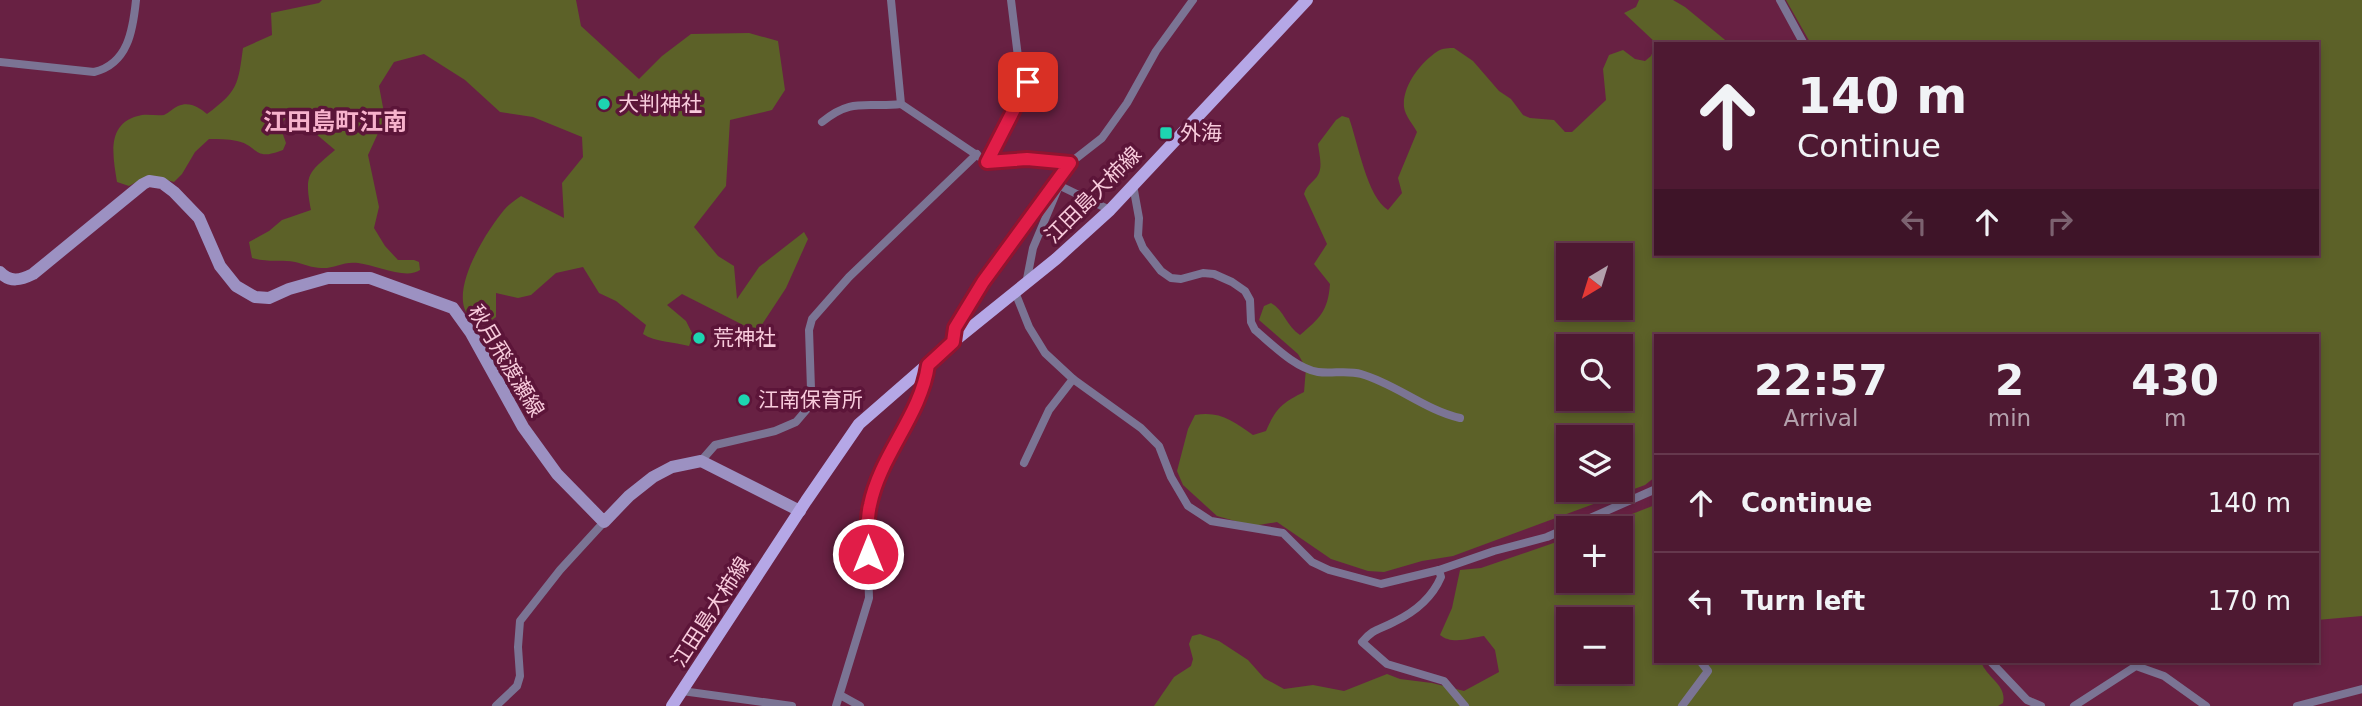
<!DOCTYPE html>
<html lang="en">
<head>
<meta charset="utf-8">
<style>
  :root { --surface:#4e1932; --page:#58263e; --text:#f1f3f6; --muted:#b3a0ac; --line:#65384d }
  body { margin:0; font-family:"DejaVu Sans","Noto Sans JP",sans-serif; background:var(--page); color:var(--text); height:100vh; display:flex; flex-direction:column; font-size:26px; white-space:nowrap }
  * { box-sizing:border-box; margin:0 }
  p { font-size:23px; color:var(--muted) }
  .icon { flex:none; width:38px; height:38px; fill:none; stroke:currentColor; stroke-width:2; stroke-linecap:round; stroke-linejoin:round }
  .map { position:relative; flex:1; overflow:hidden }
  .sheet { position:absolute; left:1654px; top:334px; width:665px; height:329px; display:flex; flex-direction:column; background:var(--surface); border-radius:0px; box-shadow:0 4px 10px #0003,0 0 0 2px var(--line) }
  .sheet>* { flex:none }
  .guide { position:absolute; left:1654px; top:42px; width:665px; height:214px; border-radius:0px; box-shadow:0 4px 10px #0003,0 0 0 2px var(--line); background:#4e1932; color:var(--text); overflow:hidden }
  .needle { width:46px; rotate:218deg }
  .buttons { position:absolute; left:1556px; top:243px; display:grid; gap:14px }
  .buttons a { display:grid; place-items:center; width:77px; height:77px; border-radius:0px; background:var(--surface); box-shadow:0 4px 10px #0003,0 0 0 2px var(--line); font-size:35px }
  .pin { position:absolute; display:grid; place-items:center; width:60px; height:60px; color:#fff; margin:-30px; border-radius:14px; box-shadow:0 4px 10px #0006 }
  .me { position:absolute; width:77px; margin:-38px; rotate:0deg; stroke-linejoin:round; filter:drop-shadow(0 0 5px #0008) }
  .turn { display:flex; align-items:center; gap:24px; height:147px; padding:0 28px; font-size:32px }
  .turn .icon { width:91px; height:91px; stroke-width:2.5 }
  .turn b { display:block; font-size:49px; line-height:60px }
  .lanes { display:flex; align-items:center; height:66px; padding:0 28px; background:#0003; justify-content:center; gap:35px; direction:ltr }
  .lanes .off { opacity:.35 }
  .eta { display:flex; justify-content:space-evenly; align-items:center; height:119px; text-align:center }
  .eta b { font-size:42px; font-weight:700; line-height:49px }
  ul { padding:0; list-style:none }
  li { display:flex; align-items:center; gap:21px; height:98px; padding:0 28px; border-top:2px solid var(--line) }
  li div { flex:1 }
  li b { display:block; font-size:26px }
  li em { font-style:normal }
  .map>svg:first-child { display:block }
</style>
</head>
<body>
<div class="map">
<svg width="2362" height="706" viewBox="0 0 2362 706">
  <rect width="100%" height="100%" fill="#682143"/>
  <g fill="#5c6128" fill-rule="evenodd">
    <path d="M322 0H576L581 26 639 79 662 56 691 34 749 33 778 41 785 90 772 110 730 120 726 186 694 227 718 256 734 266 737 299 759 267 804 232 808 239 786 288 759 329 749 328 682 294 667 305 686 321 693 335 689 346C674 342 655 342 643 334L646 325 616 301 599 293 583 267 556 273 531 295 518 298 496 293V317L485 325C434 313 484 234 504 210 508 205 515 200 521 196L564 218 562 183 583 157 582 137 533 117 500 112 465 80 424 54 394 62 379 86 385 118 368 155 379 207 374 228 385 246 398 260H414L419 262 420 270C406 280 376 265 358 263 343 261 334 269 321 268 313 268 303 264 295 262 279 259 270 263 252 258L249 242 269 231 282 220 311 210C304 174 308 173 335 150L290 112 280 126 286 143 283 150C252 162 260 146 237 141 228 139 218 139 209 139L195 152 182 174 174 182C156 176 144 177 129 186L117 182C113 156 105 122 142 115 149 114 157 116 164 115 169 113 173 108 178 106 189 101 199 107 207 114 238 91 238 85 243 48L272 35 271 13 319 3Z"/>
    <path d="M1639 0H1673L1685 7 1730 44H1657L1624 13 1636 7Z"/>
    <path d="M1786 0H2362V616L2317 620V336H1656L1655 477 1645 485 1453 556 1422 561 1384 572 1368 571 1331 559 1277 522 1253 526 1217 516 1183 485 1177 471 1188 429 1195 415C1221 411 1232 421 1253 435L1266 431C1276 408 1282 403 1304 392L1306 368 1298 354 1259 320 1264 306 1271 303C1284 310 1287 327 1300 335 1320 318 1328 311 1330 284L1314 264 1327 244 1304 194C1307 184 1314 182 1318 175 1323 167 1319 153 1318 144L1336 120 1342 116 1349 118C1358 143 1367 197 1388 210L1402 193 1398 178 1417 132C1413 124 1405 116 1404 107 1402 86 1421 62 1438 51 1443 48 1449 48 1454 48L1473 61 1499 91 1511 99 1523 115 1530 118 1554 120 1565 132H1572L1606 100 1603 69 1609 55 1623 50 1635 59 1645 61 1651 56 1655 46 1656 254H2317V44H1811ZM1568 256H1620V308H1568ZM1568 346H1620V399H1568ZM1568 438H1620V490H1568Z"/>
    <path d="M1655 505 1656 662H1981C1988 679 2007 685 2003 703L1998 706H1154L1174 677 1191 666 1193 659 1189 644 1192 636 1200 634 1219 641 1248 660 1264 678 1284 689 1313 685 1344 691 1387 674 1400 679 1432 683 1464 691 1499 672 1495 650 1484 636C1470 638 1452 645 1440 635L1452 608 1460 570 1481 568 1568 538V581H1620V528H1596ZM1568 620H1620V672H1568Z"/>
  </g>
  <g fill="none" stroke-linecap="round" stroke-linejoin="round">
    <g stroke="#7b7494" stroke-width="8">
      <path d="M891 0 901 104 987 162 1027 159 1070 163"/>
      <path d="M1780 0 1804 44"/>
      <path d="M0 62 94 72C128 64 133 30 136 0"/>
      <path d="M822 122C852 97 866 108 901 104"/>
      <path d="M987 162 1029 81 1019 65 1011 0"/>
      <path d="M1056 184 1110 210"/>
      <path d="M1133 185 1139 218 1138 236 1143 248 1161 271 1171 278 1181 279 1203 273 1214 274 1232 282 1245 291 1250 300 1251 322 1255 330C1273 345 1295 368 1318 372 1331 374 1348 370 1361 374 1396 384 1425 410 1460 418"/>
      <path d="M1026 284 1033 248 1059 186"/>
      <path d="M1015 292 1029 327 1045 353 1073 379 1141 428 1159 446 1171 477 1188 506 1211 521 1283 533 1312 562 1329 570 1381 584 1439 570 1494 551 1547 537 1656 489"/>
      <path d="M953 342 955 328 983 282 1070 163 1102 138 1127 103 1156 51 1193 0"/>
      <path d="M701 461 715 445 775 431 796 422 808 408 811 389 809 330 812 319 849 277 977 154"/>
      <path d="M1024 463 1049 410 1073 379"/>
      <path d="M1439 570 1441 577C1432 598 1415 612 1394 622 1379 630 1374 628 1362 642L1387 664 1444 681 1465 706"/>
      <path d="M1991 662 2027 700 2041 706"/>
      <path d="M682 691 792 706"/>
      <path d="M840 695 860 706"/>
      <path d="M496 706 517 686 520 676 518 647 520 621 560 570 604 522"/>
      <path d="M836 706 869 598 867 534 870 505 886 463 926 382 928 365"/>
      <path d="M1682 706 1708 671 1701 662"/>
      <path d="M2074 706 2136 666 2164 676 2206 706"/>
      <path d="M2297 706 2362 689"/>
    </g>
    <path stroke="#9c91c2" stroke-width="12" d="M0 272C10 283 21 280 33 274L143 184 149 181 162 183 174 192 199 218 220 266 236 286 255 297 269 298 289 289 328 278H370L453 308 471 333 523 427 557 474 604 522 629 496 653 477 672 467 701 461 800 511"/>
    <path stroke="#b5a7e6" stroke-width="12" d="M672 706 806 501 859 424 953 342 1056 259 1110 210 1307 0"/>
  </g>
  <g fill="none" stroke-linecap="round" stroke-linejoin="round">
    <defs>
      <path id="route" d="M868 554C868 538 866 521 870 505 880 455 921 415 928 365L953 342 955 328 983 282 1070 163 1027 159 987 162 1028 82"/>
    </defs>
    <use href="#route" stroke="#92132f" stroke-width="18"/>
    <use href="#route" stroke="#e11d48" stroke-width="12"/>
  </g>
  <g fill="#1dd5b1" stroke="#5c1539" stroke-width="2.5">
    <circle cx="604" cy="104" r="7"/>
    <rect x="1159" y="126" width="14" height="14" rx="3.5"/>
    <circle cx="699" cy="338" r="7"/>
    <circle cx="744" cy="400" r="7"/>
  </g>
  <g text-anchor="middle" stroke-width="7" stroke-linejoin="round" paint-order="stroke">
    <g font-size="21" fill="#f8cbdc" stroke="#5c1539" text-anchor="start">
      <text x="618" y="111">大判神社</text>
      <text x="1180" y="140">外海</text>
      <text x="713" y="345">荒神社</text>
      <text x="758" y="407">江南保育所</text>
    </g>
    <g font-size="21" fill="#f8cbdc" stroke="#5c1539">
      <text transform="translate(1093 195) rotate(-45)" y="7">江田島大柿線</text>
      <text transform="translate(506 361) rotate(59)" y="7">秋月飛渡瀬線</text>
      <text transform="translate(711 612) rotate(-57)" y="7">江田島大柿線</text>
    </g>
    <g font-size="24" font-weight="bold" fill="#f7b2cc" stroke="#5c1539">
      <text x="335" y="130">江田島町江南</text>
    </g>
  </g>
</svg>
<div class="buttons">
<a><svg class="needle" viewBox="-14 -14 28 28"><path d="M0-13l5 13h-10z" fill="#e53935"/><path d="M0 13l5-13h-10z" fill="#b3a0ac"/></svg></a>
<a><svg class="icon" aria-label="search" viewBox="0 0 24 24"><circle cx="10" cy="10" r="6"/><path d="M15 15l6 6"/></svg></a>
<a><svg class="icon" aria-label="layers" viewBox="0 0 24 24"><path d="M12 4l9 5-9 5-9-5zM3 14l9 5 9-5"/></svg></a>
<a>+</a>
<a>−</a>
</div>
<div class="pin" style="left:1028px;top:82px;background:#d93025"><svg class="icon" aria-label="arrive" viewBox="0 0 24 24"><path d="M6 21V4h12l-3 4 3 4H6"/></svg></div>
<svg class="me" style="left:868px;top:554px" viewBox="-20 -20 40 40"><circle r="17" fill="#e11d48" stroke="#fff" stroke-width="3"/><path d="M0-11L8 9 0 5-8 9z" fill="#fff"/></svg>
<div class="guide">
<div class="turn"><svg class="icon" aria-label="ahead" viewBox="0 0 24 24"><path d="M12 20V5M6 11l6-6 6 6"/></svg><div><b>140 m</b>Continue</div></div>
<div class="lanes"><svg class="icon off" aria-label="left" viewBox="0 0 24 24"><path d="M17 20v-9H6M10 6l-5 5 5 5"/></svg><svg class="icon" aria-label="ahead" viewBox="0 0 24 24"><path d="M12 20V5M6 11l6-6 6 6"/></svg><svg class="icon off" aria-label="right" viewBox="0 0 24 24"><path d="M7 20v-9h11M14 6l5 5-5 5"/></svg></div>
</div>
<section class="sheet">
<div class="eta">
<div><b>22:57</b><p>Arrival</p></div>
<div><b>2</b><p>min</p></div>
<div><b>430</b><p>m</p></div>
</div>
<ul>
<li><svg class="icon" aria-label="ahead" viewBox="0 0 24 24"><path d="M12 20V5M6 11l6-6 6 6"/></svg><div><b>Continue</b></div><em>140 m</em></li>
<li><svg class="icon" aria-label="left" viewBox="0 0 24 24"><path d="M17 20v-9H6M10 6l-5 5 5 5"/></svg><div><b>Turn left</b></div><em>170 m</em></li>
</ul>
</section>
</div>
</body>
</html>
